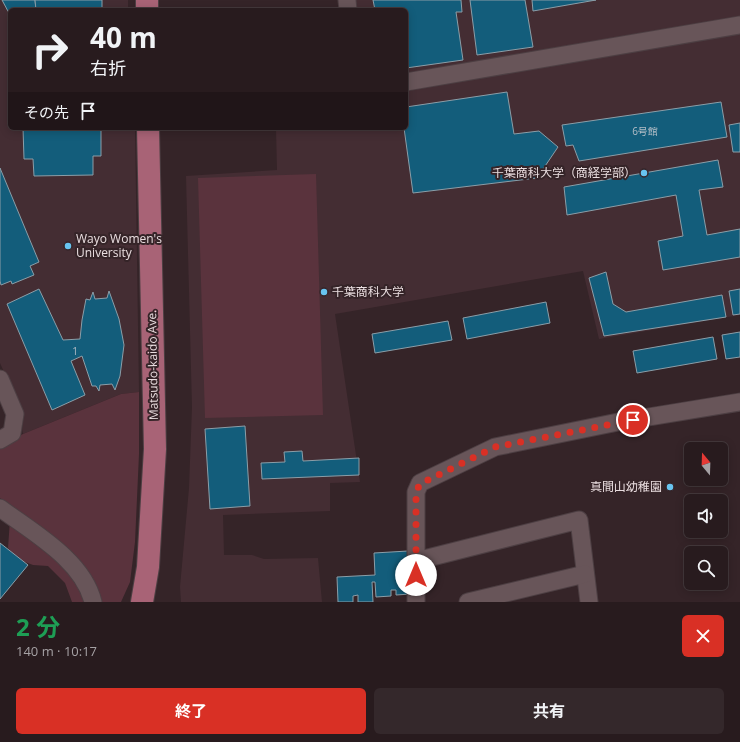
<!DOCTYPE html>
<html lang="ja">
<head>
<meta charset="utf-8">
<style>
  :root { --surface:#281b1e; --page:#34282b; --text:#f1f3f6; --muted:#a5a1a4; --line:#44393c; --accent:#d93025 }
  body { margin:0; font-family:"Open Sans","Noto Sans JP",sans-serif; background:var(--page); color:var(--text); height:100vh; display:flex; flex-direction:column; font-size:15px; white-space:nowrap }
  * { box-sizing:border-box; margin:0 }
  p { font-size:13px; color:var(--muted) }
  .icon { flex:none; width:22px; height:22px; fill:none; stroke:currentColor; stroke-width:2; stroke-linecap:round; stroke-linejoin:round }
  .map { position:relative; height:602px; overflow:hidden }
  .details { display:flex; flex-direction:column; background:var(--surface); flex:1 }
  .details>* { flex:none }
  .guide { position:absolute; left:8px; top:8px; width:400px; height:122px; border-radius:6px; box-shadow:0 2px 10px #0003,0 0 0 1px var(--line); background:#281b1e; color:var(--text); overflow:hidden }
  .needle { width:26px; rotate:341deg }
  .tools { position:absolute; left:684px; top:442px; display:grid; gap:8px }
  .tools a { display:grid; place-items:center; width:44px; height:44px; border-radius:6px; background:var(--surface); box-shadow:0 2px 10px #0003,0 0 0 1px var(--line); font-size:20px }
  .pin { position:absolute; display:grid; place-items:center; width:34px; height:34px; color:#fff; margin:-17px; border:2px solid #fff; border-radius:50%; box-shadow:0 1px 4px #0007 }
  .me { position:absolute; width:44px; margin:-22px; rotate:0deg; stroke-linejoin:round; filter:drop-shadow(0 0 3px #0008) }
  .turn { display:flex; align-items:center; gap:14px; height:84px; padding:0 16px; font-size:18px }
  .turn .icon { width:52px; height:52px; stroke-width:2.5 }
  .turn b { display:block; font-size:28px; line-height:34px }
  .then { display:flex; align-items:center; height:38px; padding:0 16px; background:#0003; gap:8px; font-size:15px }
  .round { display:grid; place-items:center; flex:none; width:42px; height:42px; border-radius:6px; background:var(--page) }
  .overview { display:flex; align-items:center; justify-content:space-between; height:68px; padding:0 16px }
  h1 { font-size:24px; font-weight:700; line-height:30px; color:#1e9e55 }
  .primary-button { display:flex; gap:8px; margin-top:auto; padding:8px 16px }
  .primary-button a { flex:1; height:46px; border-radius:6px; background:var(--accent); color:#fff; font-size:16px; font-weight:700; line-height:46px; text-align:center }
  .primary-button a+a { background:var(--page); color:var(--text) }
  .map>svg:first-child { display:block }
</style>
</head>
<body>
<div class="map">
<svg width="740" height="602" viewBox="0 0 740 602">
  <rect width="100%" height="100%" fill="#352428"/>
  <g fill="#442d33">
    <path d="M0 0H128V10H10V128H135L139 392 121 394 23 434 22 430 24 416 0 363Z"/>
    <path d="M352 0H740V315L599 339 583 271 335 314 360 482 330 483V511L223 515 224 555H252L264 559 318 558 322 602H181L180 587 189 488 192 407 186 176 277 170 276 128H406V10H354Z"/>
  </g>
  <g fill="#5a333d">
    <path d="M316 174 323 415 205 418 198 178Z"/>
    <path d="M139 392V454L135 542 130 582 121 602H72L65 583 48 566 33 565 17 559 8 548 11 506 0 498V446L23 434 121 394Z"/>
  </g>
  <g fill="#135d7b" stroke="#8b9ea8">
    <path d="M2 0H35L36 10H10V15Z"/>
    <path d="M35 0H102V10H36Z"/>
    <path d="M373 0H461L462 12H456L463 60 406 68V10H375Z"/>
    <path d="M470 0H525L533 47 477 55Z"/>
    <path d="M532 0H596L533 11Z"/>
    <path d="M507 92 514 134 539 131 558 147 537 178 413 193 404 128H406V107Z"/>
    <path d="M721 102 727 137 579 161 573 145 566 146 562 125Z"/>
    <path d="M740 123V152H733L729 125Z"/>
    <path d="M23 128H101V156H93V175L34 176 33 159H24Z"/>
    <path d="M718 160 723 187 699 190 707 235 740 229V257L663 270 658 241 683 236 676 195 567 215 564 187Z"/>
    <path d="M0 168 39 262 30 266 34 275 12 284 11 281 1 285 0 281Z"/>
    <path d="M606 272 613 304 626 312 722 295 726 317 604 336 589 278Z"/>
    <path d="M39 289 63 340 80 339 82 320 86 299 90 300 93 292 95 299 107 298 109 291 119 319 124 345 120 376 115 390 112 384 100 385 99 391 96 386H92L82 356 71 361 85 395 52 410 7 304Z"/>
    <path d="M740 289V314L733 315 729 291Z"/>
    <path d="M546 302 550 323 467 339 463 318Z"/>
    <path d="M448 321 452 340 375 353 372 334Z"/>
    <path d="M740 332V357L726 359 722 335Z"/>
    <path d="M713 337 717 359 637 373 633 351Z"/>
    <path d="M245 426 250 506 210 509 205 429Z"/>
    <path d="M302 451 303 461 359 458V475L262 479 261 463 285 462 284 452Z"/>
    <path d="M0 543 28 565 0 599Z"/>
    <path d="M408 551 411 594 396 595V590H391V596L376 597 375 582H372L373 602H358V595L353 596V602H338L337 577 375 575 374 553Z"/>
  </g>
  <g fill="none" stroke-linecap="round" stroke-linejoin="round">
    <defs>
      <g id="minor">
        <path d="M347 0 348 10"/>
        <path d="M406 82 740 25"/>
        <path d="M0 379 15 414 12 433 0 440"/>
        <path d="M0 508C32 532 83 560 93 602"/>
        <path d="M416 561 579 520 589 602"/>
        <path d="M416 602V492L420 483 495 447 618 422 740 402"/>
        <path d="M468 602 585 574"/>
      </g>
      <g id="major">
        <path d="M147 0V10"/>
        <path d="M142 602 148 567 155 449 148 128"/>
      </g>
    </defs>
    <use href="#minor" stroke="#4d3f43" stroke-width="19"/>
    <use href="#major" stroke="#4d3f43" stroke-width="24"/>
    <use href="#minor" stroke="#685559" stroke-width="17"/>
    <use href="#major" stroke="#a86376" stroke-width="22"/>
  </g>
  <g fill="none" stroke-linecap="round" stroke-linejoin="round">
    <path stroke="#d93025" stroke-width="7" stroke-dasharray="0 12.6" d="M416 575V492L420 484 495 447 633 420"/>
  </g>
  <g fill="#68c4f0" stroke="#352428" stroke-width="1.5">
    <circle cx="644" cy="173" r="4"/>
    <circle cx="68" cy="246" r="4"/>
    <circle cx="324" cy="292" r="4"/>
    <circle cx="670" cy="487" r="4"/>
  </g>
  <g text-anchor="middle" stroke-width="4" stroke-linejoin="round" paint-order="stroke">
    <g font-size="10" fill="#b4bec7">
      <text x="645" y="135">6号館</text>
      <text x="75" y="355">1</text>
    </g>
    <g font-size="12" fill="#eadee0" stroke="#352428" text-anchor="end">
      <text x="636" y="177">千葉商科大学（商経学部）</text>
      <text x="76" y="243" text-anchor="start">Wayo Women's<tspan x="76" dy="14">University</tspan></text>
      <text x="332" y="296" text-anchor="start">千葉商科大学</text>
      <text x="662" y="491">真間山幼稚園</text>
    </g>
    <g font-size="12" fill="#eadee0" stroke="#352428">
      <text transform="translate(153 365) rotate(-91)" y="4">Matsudo-kaido Ave.</text>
    </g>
  </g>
</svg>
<div class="tools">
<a><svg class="needle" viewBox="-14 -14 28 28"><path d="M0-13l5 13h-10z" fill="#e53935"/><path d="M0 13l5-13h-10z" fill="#a5a1a4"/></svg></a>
<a><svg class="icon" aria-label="sound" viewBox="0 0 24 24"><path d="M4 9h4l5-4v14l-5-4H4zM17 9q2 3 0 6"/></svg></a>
<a><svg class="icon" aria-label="search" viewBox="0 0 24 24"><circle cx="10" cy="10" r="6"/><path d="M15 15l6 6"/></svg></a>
</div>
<div class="pin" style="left:633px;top:420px;background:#d93025"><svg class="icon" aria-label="arrive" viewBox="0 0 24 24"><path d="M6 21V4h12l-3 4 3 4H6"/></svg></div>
<svg class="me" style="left:416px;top:575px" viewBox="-20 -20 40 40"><circle r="19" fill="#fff"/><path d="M0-13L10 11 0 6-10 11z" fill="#d93025"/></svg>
<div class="guide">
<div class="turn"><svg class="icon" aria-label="right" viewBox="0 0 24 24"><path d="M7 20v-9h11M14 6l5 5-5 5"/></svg><div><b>40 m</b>右折</div></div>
<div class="then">その先<svg class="icon" aria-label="arrive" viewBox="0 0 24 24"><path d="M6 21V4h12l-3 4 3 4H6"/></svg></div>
</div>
</div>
<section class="details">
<div class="overview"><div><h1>2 分</h1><p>140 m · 10:17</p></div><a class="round" style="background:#d93025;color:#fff"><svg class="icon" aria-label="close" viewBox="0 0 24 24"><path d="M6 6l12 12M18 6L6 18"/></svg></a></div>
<div class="primary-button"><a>終了</a><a>共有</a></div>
</section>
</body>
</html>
